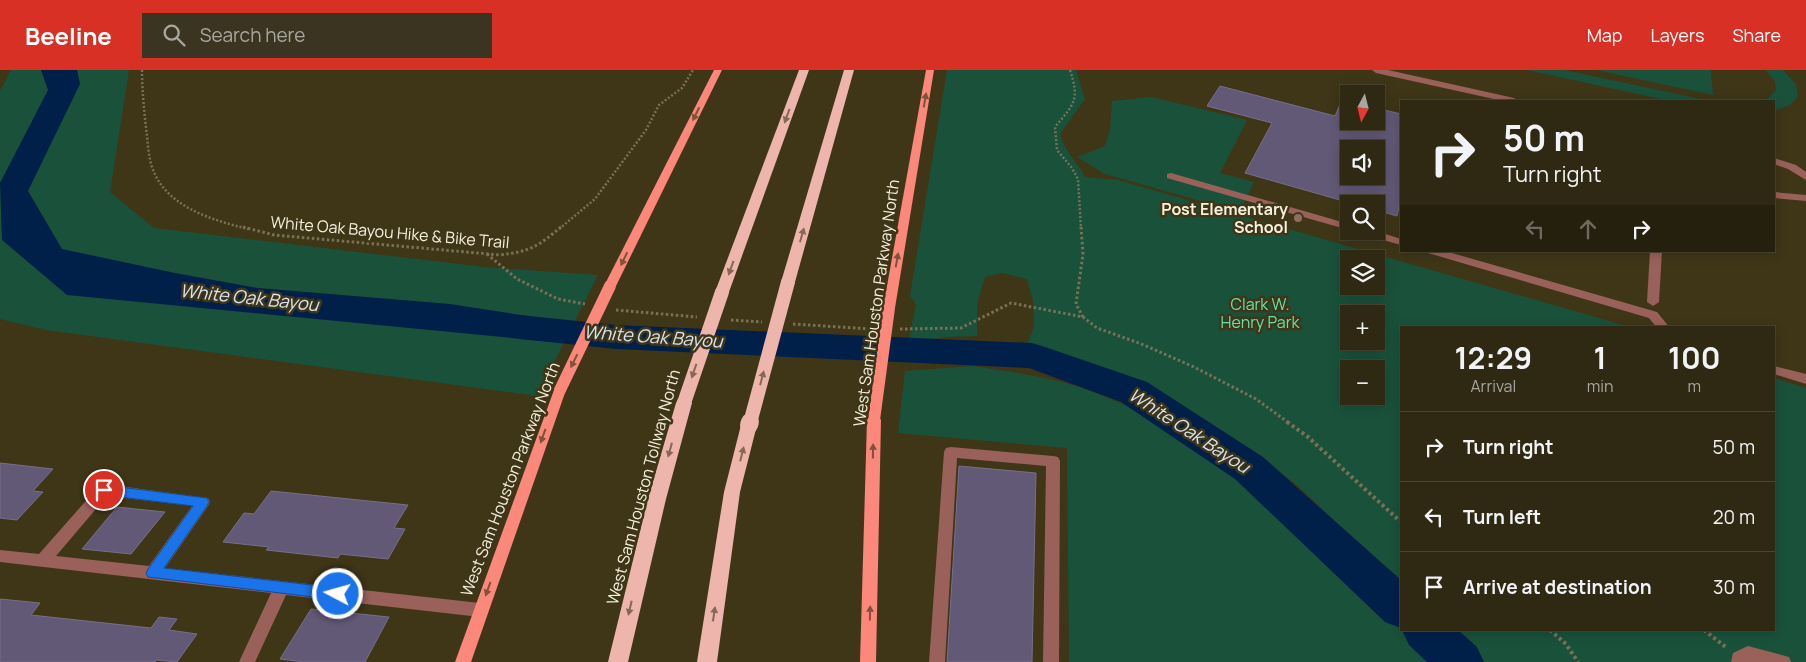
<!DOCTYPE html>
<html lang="en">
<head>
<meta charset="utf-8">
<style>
  :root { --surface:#2f2812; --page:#3b3420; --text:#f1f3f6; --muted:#a7a69f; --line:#4a4432; --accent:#d93025 }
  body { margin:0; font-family:Manrope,sans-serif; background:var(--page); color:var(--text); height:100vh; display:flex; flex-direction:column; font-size:19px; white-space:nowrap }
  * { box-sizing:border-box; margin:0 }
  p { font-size:16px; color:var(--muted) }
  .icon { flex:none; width:28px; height:28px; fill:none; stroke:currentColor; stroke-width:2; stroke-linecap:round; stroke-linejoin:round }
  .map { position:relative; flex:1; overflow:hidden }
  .drawer { position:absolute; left:1400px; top:256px; width:375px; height:305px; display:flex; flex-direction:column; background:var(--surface); border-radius:0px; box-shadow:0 2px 12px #0003,0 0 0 1px var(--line) }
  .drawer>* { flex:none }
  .banner { position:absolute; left:1400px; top:30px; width:375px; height:152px; border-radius:0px; box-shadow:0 2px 12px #0003,0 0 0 1px var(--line); background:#2f2812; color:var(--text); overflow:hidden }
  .needle { width:32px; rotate:187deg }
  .fabs { position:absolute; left:1340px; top:15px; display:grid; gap:10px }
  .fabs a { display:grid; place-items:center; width:45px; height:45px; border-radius:0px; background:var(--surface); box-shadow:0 2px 12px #0003,0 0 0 1px var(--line); font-size:25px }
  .pin { position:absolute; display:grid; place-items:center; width:42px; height:42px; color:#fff; margin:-21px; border:2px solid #fff; border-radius:50%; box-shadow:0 1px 5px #0007 }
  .me { position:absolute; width:55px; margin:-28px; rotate:276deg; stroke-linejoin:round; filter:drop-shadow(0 0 4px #0008) }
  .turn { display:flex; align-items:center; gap:18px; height:105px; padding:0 20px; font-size:22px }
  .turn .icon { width:65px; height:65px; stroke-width:2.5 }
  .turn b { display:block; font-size:35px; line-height:42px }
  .lanes { display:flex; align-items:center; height:48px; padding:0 20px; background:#0003; justify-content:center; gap:25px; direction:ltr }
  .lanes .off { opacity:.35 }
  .eta { display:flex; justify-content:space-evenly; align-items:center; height:85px; text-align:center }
  .eta b { font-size:30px; font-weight:700; line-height:35px }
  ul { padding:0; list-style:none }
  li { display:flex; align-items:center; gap:15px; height:70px; padding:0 20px; border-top:1px solid var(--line) }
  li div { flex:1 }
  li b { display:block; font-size:19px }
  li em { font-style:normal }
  header { display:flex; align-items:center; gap:30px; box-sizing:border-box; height:70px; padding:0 25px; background:var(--accent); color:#fff }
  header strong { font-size:24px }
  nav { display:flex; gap:28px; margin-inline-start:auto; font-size:18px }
  .search { width:350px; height:45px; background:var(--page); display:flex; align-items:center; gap:12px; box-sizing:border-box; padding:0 18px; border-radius:0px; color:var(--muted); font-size:19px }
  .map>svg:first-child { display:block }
</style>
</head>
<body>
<header>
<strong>Beeline</strong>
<div class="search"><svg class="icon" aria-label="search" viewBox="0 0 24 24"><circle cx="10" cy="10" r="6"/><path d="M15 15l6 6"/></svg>Search here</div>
<nav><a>Map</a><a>Layers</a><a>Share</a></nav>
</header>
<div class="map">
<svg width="1806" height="592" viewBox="0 0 1806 592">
  <rect width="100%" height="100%" fill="#3f3618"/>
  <g fill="#1a513b" fill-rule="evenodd">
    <path d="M11 0H129L110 122 154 158 485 197 598 205 537 326 46 260 0 249V21Z"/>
    <path d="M947 0H1076L1085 29 1060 64C1064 81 1077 91 1085 107L1118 110 1630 257 1401 258V515L1297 415 1248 378 1179 337 1131 313 1024 282 1034 257 1033 231 1027 209 1002 203 985 207 977 234V266L944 267 908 275 916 234 910 226ZM1349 189H1376V216H1349ZM1349 244H1376V271H1349ZM1349 299H1376V326H1349Z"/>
    <path d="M1527 0H1564L1710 31H1670Z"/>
    <path d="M1596 0H1711L1713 25Z"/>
    <path d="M1766 0H1783L1796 14 1798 26 1790 35 1774 41V31H1760L1770 27 1776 20 1775 11Z"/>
    <path d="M1151 27 1247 50 1220 103 1254 112 1240 142 1105 104 1077 87 1105 76 1110 60 1112 31Z"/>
    <path d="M973 296C1010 302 1052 307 1088 320 1168 350 1246 399 1309 457 1340 486 1370 517 1401 547V560H1414L1447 592H1069L1067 378 898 363 905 301Z"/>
    <path d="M1774 308 1806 318V592H1481L1448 560H1774Z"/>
  </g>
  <path fill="#00204a" d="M41 0H77L80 14 28 121 62 179 175 203 258 218 450 234 573 253 563 273 67 225 2 170 0 113 48 20Z"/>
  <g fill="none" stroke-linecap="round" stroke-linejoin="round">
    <g fill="#00204a" fill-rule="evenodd">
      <path d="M520 245 616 255 1032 273 1045 277 1147 312 1263 387 1401 510V558L1385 552 1235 409 1121 332 1029 298 616 279 520 269 508 265 503 257 508 249Z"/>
      <path d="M1402 560H1458L1477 577 1484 592H1427L1409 575Z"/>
    </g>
  </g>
  <g fill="#625976" stroke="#776e8c" fill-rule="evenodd">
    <path d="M1220 16 1335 46 1342 30 1349 31V51H1376V38L1401 44V127L1397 146 1376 140V134H1354L1245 103 1272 53 1207 36ZM1349 79H1376V106H1349Z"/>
    <path d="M0 393 53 399 33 421 43 422 17 450 0 448Z"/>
    <path d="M959 396 1036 403 1032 592H947Z"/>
    <path d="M271 421 408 435 394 458 405 459 388 489 340 484 338 488 266 480 269 477 223 472 244 443 254 444Z"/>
    <path d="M117 437 165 442 131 484 82 479Z"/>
    <path d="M0 529 40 533 31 545 151 558 159 547 177 549 169 560 197 564 177 592 156 590 155 592H0Z"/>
    <path d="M311 539 389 547 365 592H305L280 589Z"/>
  </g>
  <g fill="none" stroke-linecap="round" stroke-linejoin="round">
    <g stroke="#797157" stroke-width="2.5" stroke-dasharray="2 2" stroke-linecap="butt">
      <path d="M142 0C142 20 144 39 146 58 148 72 148 87 153 100 168 138 213 150 248 159"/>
      <path d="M1070 0C1080 30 1074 34 1055 57L1057 80 1072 98 1078 109 1081 159"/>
      <path d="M559 159 595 129 646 60 659 35 682 18 693 0"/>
    </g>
    <g stroke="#797157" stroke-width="3" stroke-dasharray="2.5 2.5" stroke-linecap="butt">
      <path d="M243 157 274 165 500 185C531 181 537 177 561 157"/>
      <path d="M1081 157 1083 184 1076 234 1083 247"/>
      <path d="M487 184 517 209 558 229 585 234"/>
      <path d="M616 240 697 247"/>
      <path d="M731 250 762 252"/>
      <path d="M793 254 871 259"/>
      <path d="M900 259 961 258 1011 233 1083 247 1097 258 1139 273 1194 297 1256 329 1289 353"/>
    </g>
    <g stroke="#797157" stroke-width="4" stroke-dasharray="3 3" stroke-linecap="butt">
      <path d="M1287 352 1308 367 1401 452"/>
      <path d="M1550 560 1566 574 1578 592"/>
      <path d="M1704 560 1727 578"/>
    </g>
    <g fill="#9a615a" fill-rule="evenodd">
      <path d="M1372 0H1388L1514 28 1519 31H1503L1376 3Z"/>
      <path d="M1774 88 1796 95 1806 102V110L1788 99 1774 94Z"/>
      <path d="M1171 103 1349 154V160L1167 108V104Z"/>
      <path d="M1774 122 1806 125V131L1774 128Z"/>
      <path d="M1358 161H1376L1401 169V175L1359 163Z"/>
      <path d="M1427 181H1445L1657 242 1670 258H1657L1649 248 1428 183Z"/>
      <path d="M1650 181H1662L1659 232 1653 236 1647 232Z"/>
      <path d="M1774 296 1806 304V314L1774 304Z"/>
      <path d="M951 377 1053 386 1058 387 1060 391 1059 592H1043L1046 396 957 388 945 592H929L944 382 946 378Z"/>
      <path d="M104 414 208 428 210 432 208 436 165 498 480 533 486 535 488 540 486 545 480 547 286 525 255 592H239L271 523 0 492V480L39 484 99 416ZM107 426 192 436 149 496 56 486Z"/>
      <path d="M1748 576 1789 587 1791 592H1731L1733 583Z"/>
    </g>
    <g fill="#fc877b" fill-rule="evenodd">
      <path d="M714 0H722L616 216 610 220 606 219 604 216Z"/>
      <path d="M926 0H934L895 238 889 242 883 238Z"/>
      <path d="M560 315 565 317 566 320 471 592H455L554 320 555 317Z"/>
      <path d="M874 345 879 347 881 350 876 592H860L867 350 869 347Z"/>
    </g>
    <g fill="#eeb5ad" fill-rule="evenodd">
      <path d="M799 0H809L729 222 727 225H717L715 222Z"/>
      <path d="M844 0H854L795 212 793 215H783L781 212Z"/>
      <path d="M684 327 690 329 692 333 666 429 628 592H608L648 429 676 333 678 329Z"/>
      <path d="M749 349 755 351 757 355 740 422 717 592H697L724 422 741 355 743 351Z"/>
    </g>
    <g stroke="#fc877b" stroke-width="12">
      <path d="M560 320 610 216"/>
      <path d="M874 350 889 238"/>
    </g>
    <g stroke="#eeb5ad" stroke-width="14">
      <path d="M684 333 722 222"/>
      <path d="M750 353 788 212"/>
    </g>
    <path stroke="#eeb5ad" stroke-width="18" d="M749 355 750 352"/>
  </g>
  <defs><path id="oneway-solid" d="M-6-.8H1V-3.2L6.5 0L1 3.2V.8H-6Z" transform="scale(1.25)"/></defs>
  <g fill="#81523b">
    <use href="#oneway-solid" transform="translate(925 30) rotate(-80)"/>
    <use href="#oneway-solid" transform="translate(696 44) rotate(116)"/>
    <use href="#oneway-solid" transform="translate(624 189) rotate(116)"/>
    <use href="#oneway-solid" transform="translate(897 190) rotate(-80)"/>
    <use href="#oneway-solid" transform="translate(574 291) rotate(116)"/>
    <use href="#oneway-solid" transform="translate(543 366) rotate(110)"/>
    <use href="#oneway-solid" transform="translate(873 381) rotate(-89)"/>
    <use href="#oneway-solid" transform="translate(488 519) rotate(110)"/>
    <use href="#oneway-solid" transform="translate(870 543) rotate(-89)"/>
  </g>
  <g fill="#856954">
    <use href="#oneway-solid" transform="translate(787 46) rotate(110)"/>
    <use href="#oneway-solid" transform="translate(802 165) rotate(-74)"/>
    <use href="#oneway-solid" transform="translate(731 198) rotate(110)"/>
    <use href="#oneway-solid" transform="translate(694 301) rotate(109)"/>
    <use href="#oneway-solid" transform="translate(762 308) rotate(-75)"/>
    <use href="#oneway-solid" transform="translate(670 380) rotate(105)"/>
    <use href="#oneway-solid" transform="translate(742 384) rotate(-76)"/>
    <use href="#oneway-solid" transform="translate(630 538) rotate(103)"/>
    <use href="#oneway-solid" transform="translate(714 544) rotate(-82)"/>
  </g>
  <path fill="#1a73e8" stroke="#114b97" d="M104 415 207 428 209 432 207 436 164 498 338 518 343 519 345 524 343 528 338 530 148 507 146 503 148 499 193 436 104 425 100 423 98 420 100 416Z"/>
  <circle fill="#8d6e63" stroke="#3f3618" stroke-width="2" cx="1298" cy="148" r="5"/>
  <g text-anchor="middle" stroke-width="5" stroke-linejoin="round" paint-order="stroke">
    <g font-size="16" font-weight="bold" fill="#f5f0df" stroke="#3f3618" text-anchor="end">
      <text x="1288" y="145">Post Elementary<tspan x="1288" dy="18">School</tspan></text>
    </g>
    <g font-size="16" fill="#f5f0df" stroke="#3f3618">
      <text transform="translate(390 162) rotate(5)" y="6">White Oak Bayou Hike &amp; Bike Trail</text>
      <text transform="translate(876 233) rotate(-82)" y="6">West Sam Houston Parkway North</text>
      <text transform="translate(510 409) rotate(-69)" y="6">West Sam Houston Parkway North</text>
      <text transform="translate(643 417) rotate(-75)" y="6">West Sam Houston Tollway North</text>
    </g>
    <g font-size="16" fill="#61e2ac" stroke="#3f3618">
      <text x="1260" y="240">Clark W.<tspan x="1260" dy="18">Henry Park</tspan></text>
    </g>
    <g font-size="18" font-style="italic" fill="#d7e3f5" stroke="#3f3618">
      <text transform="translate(249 228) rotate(6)" y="6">White Oak Bayou</text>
      <text transform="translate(653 267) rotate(4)" y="6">White Oak Bayou</text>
      <text transform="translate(1189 361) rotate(33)" y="6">White Oak Bayou</text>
    </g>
  </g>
</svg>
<div class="fabs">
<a><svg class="needle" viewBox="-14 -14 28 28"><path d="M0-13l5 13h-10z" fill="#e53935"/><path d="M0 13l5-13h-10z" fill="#a7a69f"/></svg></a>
<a><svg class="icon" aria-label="sound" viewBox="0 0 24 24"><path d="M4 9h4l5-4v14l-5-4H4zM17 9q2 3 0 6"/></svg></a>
<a><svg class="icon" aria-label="search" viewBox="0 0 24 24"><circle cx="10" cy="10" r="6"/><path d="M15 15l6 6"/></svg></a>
<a><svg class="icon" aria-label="layers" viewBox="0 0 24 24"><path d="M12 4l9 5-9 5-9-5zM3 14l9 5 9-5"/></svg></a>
<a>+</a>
<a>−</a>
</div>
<div class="pin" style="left:104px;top:420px;background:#d93025"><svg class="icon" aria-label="arrive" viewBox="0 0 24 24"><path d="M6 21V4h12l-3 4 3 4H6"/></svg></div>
<svg class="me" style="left:338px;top:524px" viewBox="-20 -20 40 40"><circle r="17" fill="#1a73e8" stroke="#fff" stroke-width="3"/><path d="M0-11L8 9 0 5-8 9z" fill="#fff"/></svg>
<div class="banner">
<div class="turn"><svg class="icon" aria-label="right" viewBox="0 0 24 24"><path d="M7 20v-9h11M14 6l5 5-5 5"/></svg><div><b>50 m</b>Turn right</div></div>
<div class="lanes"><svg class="icon off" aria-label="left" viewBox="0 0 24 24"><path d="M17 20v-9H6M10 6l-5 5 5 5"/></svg><svg class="icon off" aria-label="ahead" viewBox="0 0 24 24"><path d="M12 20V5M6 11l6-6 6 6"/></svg><svg class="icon" aria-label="right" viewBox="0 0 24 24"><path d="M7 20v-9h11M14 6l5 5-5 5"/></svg></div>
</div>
<section class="drawer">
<div class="eta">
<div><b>12:29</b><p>Arrival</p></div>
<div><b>1</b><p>min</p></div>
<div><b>100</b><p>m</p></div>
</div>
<ul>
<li><svg class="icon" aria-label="right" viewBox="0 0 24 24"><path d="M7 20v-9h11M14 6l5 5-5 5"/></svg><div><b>Turn right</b></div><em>50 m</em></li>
<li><svg class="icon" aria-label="left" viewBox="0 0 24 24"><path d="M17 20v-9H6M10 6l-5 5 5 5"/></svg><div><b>Turn left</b></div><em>20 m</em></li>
<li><svg class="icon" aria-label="arrive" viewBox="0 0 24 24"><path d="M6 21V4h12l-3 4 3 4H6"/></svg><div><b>Arrive at destination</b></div><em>30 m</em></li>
</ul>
</section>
</div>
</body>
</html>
